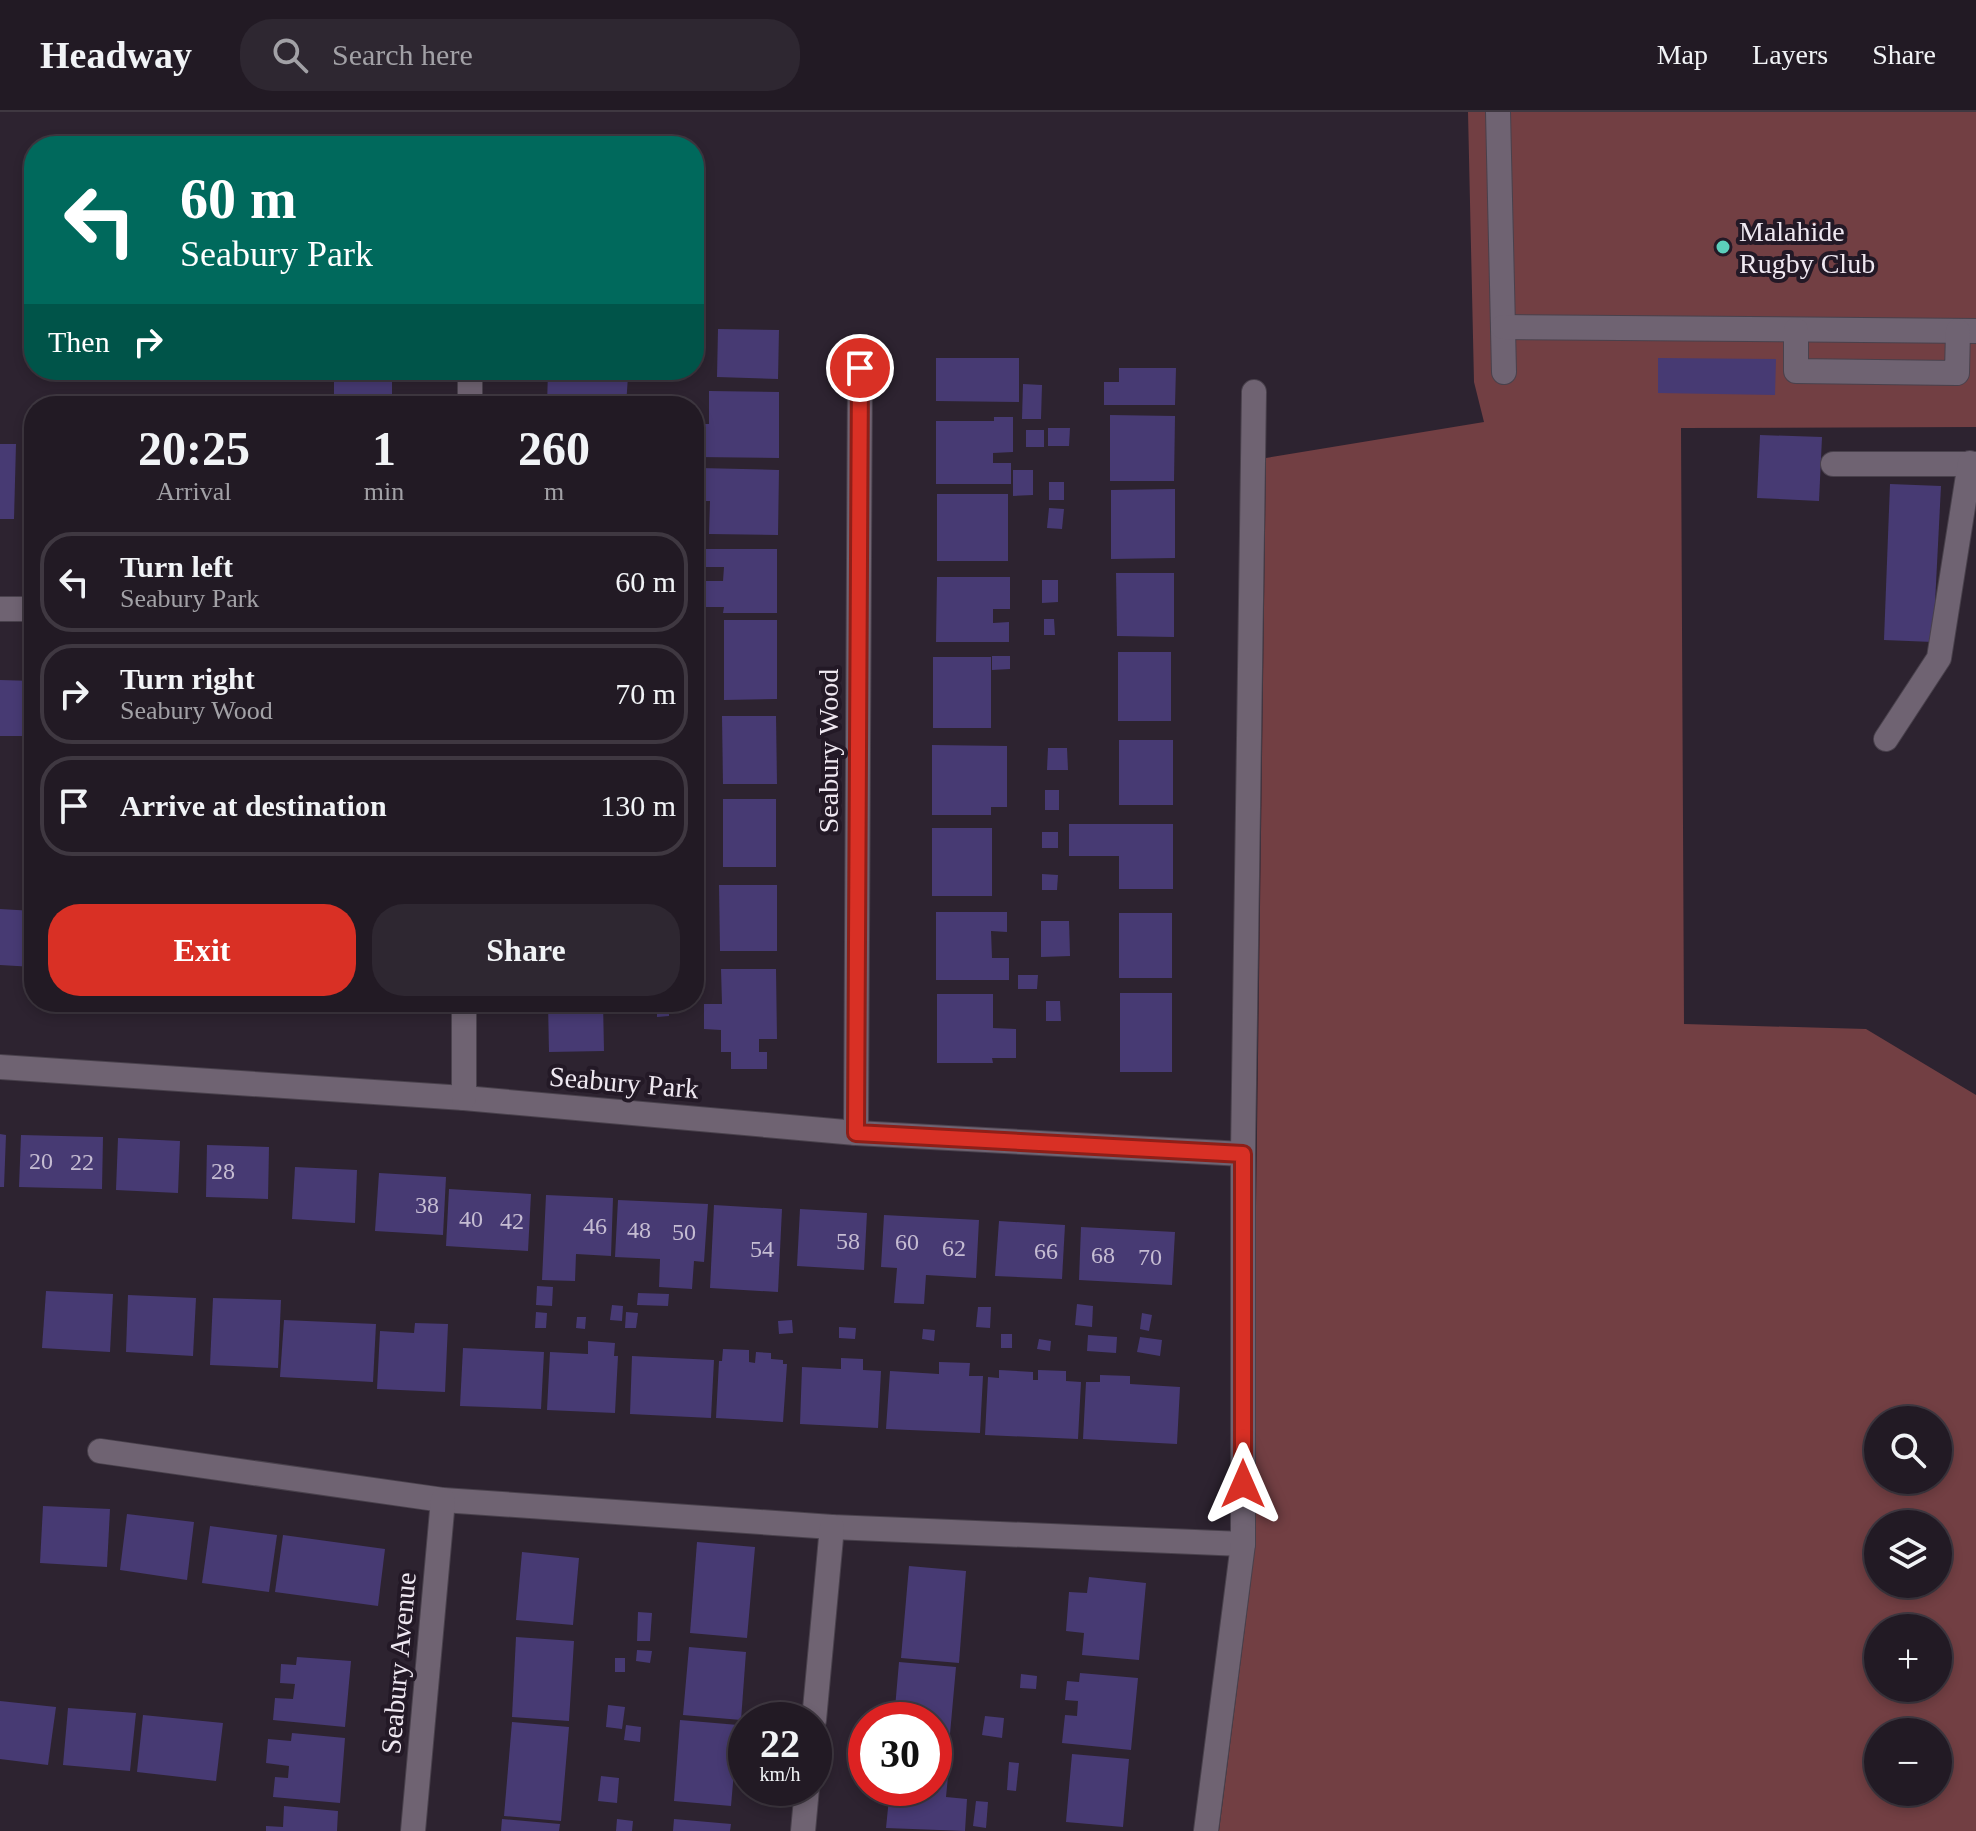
<!DOCTYPE html>
<html lang="en">
<head>
<meta charset="utf-8">
<style>
  :root { --surface:#221a24; --page:#2e2731; --text:#f1f3f6; --muted:#a2a1a6; --line:#3f3841; --accent:#d93025 }
  body { margin:0; font-family:"Times New Roman",serif; background:var(--page); color:var(--text); height:100vh; display:flex; flex-direction:column; font-size:30px; white-space:nowrap }
  * { box-sizing:border-box; margin:0 }
  p { font-size:26px; color:var(--muted) }
  .icon { flex:none; width:44px; height:44px; fill:none; stroke:currentColor; stroke-width:2; stroke-linecap:round; stroke-linejoin:round }
  .map { position:relative; flex:1; overflow:hidden }
  .details { position:absolute; left:24px; top:284px; width:680px; height:616px; display:flex; flex-direction:column; background:var(--surface); border-radius:32px; box-shadow:0 4px 12px #0003,0 0 0 2px var(--line) }
  .details>* { flex:none }
  .banner { position:absolute; left:24px; top:24px; width:680px; height:244px; border-radius:32px; box-shadow:0 4px 12px #0003,0 0 0 2px var(--line); background:#00695c; color:#fff; overflow:hidden }
  .tools { position:absolute; left:1864px; top:1294px; display:grid; gap:16px }
  .tools a { display:grid; place-items:center; width:88px; height:88px; border-radius:50%; background:var(--surface); box-shadow:0 4px 12px #0003,0 0 0 2px var(--line); font-size:40px }
  .speed { position:absolute; left:728px; top:1590px; display:flex; gap:16px; font-size:40px; font-weight:700; text-align:center }
  .speed>* { display:grid; place-content:center; width:104px; height:104px; border-radius:50%; background:var(--surface); box-shadow:0 4px 12px #0003,0 0 0 2px var(--line); line-height:1 }
  .speed small { font-size:20px; font-weight:400 }
  .speed .limit { border:12px solid #d22; background:#fff; color:#111 }
  .pin { position:absolute; display:grid; place-items:center; width:68px; height:68px; color:#fff; margin:-34px; border:4px solid #fff; border-radius:50%; box-shadow:0 2px 8px #0007 }
  .me { position:absolute; width:88px; margin:-44px; rotate:0deg; stroke-linejoin:round; filter:drop-shadow(0 0 6px #0008) }
  .turn { display:flex; align-items:center; gap:28px; height:168px; padding:0 24px; font-size:36px }
  .turn .icon { width:104px; height:104px; stroke-width:2.5 }
  .turn b { display:block; font-size:56px; line-height:68px }
  .then { display:flex; align-items:center; height:76px; padding:0 24px; background:#0003; gap:16px; font-size:30px }
  .eta { display:flex; justify-content:space-evenly; align-items:center; height:136px; text-align:center }
  .eta b { font-size:48px; font-weight:700; line-height:56px }
  .button { display:flex; gap:16px; margin-top:auto; padding:16px 24px }
  .button a { flex:1; height:92px; border-radius:32px; background:var(--accent); color:#fff; font-size:32px; font-weight:700; line-height:92px; text-align:center }
  .button a+a { background:var(--page); color:var(--text) }
  ul { padding:0; list-style:none }
  li { display:flex; align-items:center; gap:24px; height:100px; margin:0 16px 12px; padding:0 8px; border:4px solid var(--line); border-radius:32px }
  li div { flex:1 }
  li b { display:block; font-size:30px }
  li em { font-style:normal }
  header { display:flex; align-items:center; gap:48px; box-sizing:border-box; height:112px; padding:0 40px; background:var(--surface); border-bottom:2px solid var(--line) }
  header strong { font-size:38px }
  nav { display:flex; gap:44px; margin-inline-start:auto; font-size:28px }
  .search { width:560px; height:72px; background:var(--page); display:flex; align-items:center; gap:20px; box-sizing:border-box; padding:0 28px; border-radius:32px; color:var(--muted); font-size:30px }
  .map>svg:first-child { display:block }
</style>
</head>
<body>
<header>
<strong>Headway</strong>
<div class="search"><svg class="icon" aria-label="search" viewBox="0 0 24 24"><circle cx="10" cy="10" r="6"/><path d="M15 15l6 6"/></svg>Search here</div>
<nav><a>Map</a><a>Layers</a><a>Share</a></nav>
</header>
<div class="map">
<svg width="1976" height="1719" viewBox="0 0 1976 1719">
  <rect width="100%" height="100%" fill="#2d2330"/>
  <path fill="#723f43" fill-rule="evenodd" d="M1468 0H1976V315L1681 316 1684 912 1866 917 1976 983V1719H1219L1251 1468 1266 346 1484 310 1474 270ZM1878 1308H1938V1368H1878ZM1878 1412H1938V1472H1878ZM1878 1516H1938V1576H1878ZM1878 1620H1938V1680H1878Z"/>
  <g fill="#473a73">
    <path d="M718 217 779 218 778 267 717 265Z"/>
    <path d="M936 246H1019V290L936 289Z"/>
    <path d="M1658 246 1776 247 1775 283 1658 281Z"/>
    <path d="M1119 256H1176L1175 293H1104V270H1119Z"/>
    <rect x="334" y="258" width="58" height="36"/>
    <path d="M548 258H622V263L628 264 626 294H547Z"/>
    <rect x="637" y="258" width="18" height="9"/>
    <path d="M1023 272 1042 273 1041 307H1022Z"/>
    <path d="M709 279 779 280V346L697 345 694 312H709Z"/>
    <path d="M1110 303 1175 304 1174 369H1110Z"/>
    <path d="M994 305H1013V340L993 341V351H1011V372H936V309H994Z"/>
    <path d="M1048 316H1070L1069 334H1048Z"/>
    <rect x="1026" y="318" width="18" height="17"/>
    <path d="M1760 323 1822 325 1819 389 1757 386Z"/>
    <path d="M0 332H16L14 407H0Z"/>
    <path d="M28 349H34V404H26Z"/>
    <path d="M700 356 779 358 778 423 709 422 710 389H700Z"/>
    <path d="M1013 358H1033V383L1013 384Z"/>
    <rect x="1049" y="370" width="15" height="18"/>
    <path d="M1890 372 1941 374 1933 530 1884 528Z"/>
    <path d="M1175 377V446L1111 447V378Z"/>
    <rect x="937" y="382" width="71" height="67"/>
    <path d="M1049 396 1064 397 1062 417 1047 416Z"/>
    <path d="M705 437H777V501H723L724 495H701V469H723L724 455H705Z"/>
    <path d="M1116 461H1174V525L1117 524Z"/>
    <path d="M937 465H1010V497H993V511L1009 510V530H936Z"/>
    <path d="M1042 468H1058V490L1042 491Z"/>
    <path d="M1044 507H1054L1055 523H1044Z"/>
    <path d="M724 508H777V587L724 588Z"/>
    <rect x="1118" y="540" width="53" height="69"/>
    <path d="M992 544H1010V557L992 558Z"/>
    <rect x="933" y="545" width="58" height="71"/>
    <path d="M0 568 34 569V624H0Z"/>
    <path d="M722 604H776L777 672H723Z"/>
    <rect x="1119" y="628" width="54" height="65"/>
    <path d="M932 633 1007 634V695H991V703H932Z"/>
    <path d="M1048 636H1067L1068 658H1047Z"/>
    <rect x="1045" y="678" width="14" height="20"/>
    <rect x="723" y="687" width="53" height="68"/>
    <path d="M1069 712H1173V777H1119V744H1069Z"/>
    <rect x="932" y="716" width="60" height="68"/>
    <rect x="1042" y="720" width="16" height="16"/>
    <path d="M1042 762 1058 763 1057 778H1042Z"/>
    <path d="M719 773H777V839H720Z"/>
    <path d="M0 797 34 799V855L0 853Z"/>
    <path d="M936 800H1007V820L991 819 992 846H1009V868H936Z"/>
    <rect x="1119" y="801" width="53" height="65"/>
    <path d="M1041 809H1069L1070 844 1041 845Z"/>
    <path d="M721 857H776L777 927H759V940H767V957H731V940H721V918L704 917V892H722Z"/>
    <path d="M1018 863H1038L1037 877H1018Z"/>
    <rect x="1120" y="881" width="52" height="79"/>
    <path d="M937 882H993V916L1016 917V946H992L993 951H937Z"/>
    <path d="M1046 889H1060L1061 909H1046Z"/>
    <path d="M325 890H378V895L325 894Z"/>
    <path d="M548 890H603L604 939 549 940Z"/>
    <path d="M657 890H669V904L657 905Z"/>
    <path d="M0 1022 6 1023 4 1075H0Z"/>
    <path d="M21 1023 103 1025 102 1077 19 1075Z"/>
    <path d="M118 1026 180 1029 178 1081 116 1078Z"/>
    <path d="M207 1033 269 1035 268 1087 206 1085Z"/>
    <path d="M295 1055 357 1058 355 1111 292 1107Z"/>
    <path d="M379 1061 446 1065 443 1123 375 1119Z"/>
    <path d="M449 1077 531 1082 528 1139 446 1134Z"/>
    <path d="M546 1083 613 1086 611 1144 576 1142 575 1169 542 1168Z"/>
    <path d="M618 1088 708 1092 704 1150 694 1149 692 1177 659 1175 660 1147 615 1145Z"/>
    <path d="M714 1093 782 1097 778 1180 710 1176Z"/>
    <path d="M800 1097 867 1101 864 1158 797 1154Z"/>
    <path d="M884 1103 979 1108 976 1166 926 1163 924 1192 894 1191 897 1156 881 1155Z"/>
    <path d="M999 1109 1065 1113 1062 1167 995 1164Z"/>
    <path d="M1081 1115 1175 1120 1172 1173 1079 1168Z"/>
    <path d="M537 1174 553 1175 552 1194 536 1193Z"/>
    <path d="M46 1179 113 1182 110 1240 42 1236Z"/>
    <path d="M638 1181 669 1182 668 1194 637 1193Z"/>
    <path d="M128 1183 196 1186 193 1244 126 1240Z"/>
    <path d="M213 1186 281 1188 278 1256 210 1253Z"/>
    <path d="M1077 1192 1093 1194 1092 1215 1075 1213Z"/>
    <path d="M612 1193 623 1194 622 1209 610 1208Z"/>
    <path d="M978 1195H991L990 1216 976 1215Z"/>
    <path d="M536 1200 547 1201 546 1216H535Z"/>
    <path d="M626 1200 638 1201 636 1216H625Z"/>
    <path d="M1142 1201 1152 1203 1149 1219 1140 1217Z"/>
    <path d="M577 1205H586L585 1217 576 1216Z"/>
    <path d="M284 1208 376 1212 373 1270 280 1265Z"/>
    <path d="M792 1208 793 1221 779 1222 778 1209Z"/>
    <path d="M415 1211 448 1212 445 1280 377 1277 380 1219 414 1221Z"/>
    <path d="M839 1215 856 1216 855 1227 839 1226Z"/>
    <path d="M923 1217 935 1218 934 1229 922 1227Z"/>
    <rect x="1001" y="1222" width="11" height="14"/>
    <path d="M1088 1223 1117 1225 1116 1241 1087 1239Z"/>
    <path d="M1140 1225 1162 1228 1160 1244 1137 1240Z"/>
    <path d="M1039 1227 1051 1229 1050 1239 1037 1237Z"/>
    <path d="M588 1229 615 1231 614 1244H618L615 1301 547 1298 550 1240 588 1242Z"/>
    <path d="M463 1236 544 1240 541 1297 460 1294Z"/>
    <path d="M723 1237 749 1238V1250L755 1251 756 1240 771 1241V1247L783 1248V1252H787L783 1310 716 1306 719 1249H722Z"/>
    <path d="M632 1244 714 1248 711 1306 630 1302Z"/>
    <path d="M841 1246 863 1247V1258L881 1259 878 1316 800 1312 802 1255 841 1257Z"/>
    <path d="M939 1250 970 1251 969 1264H983L980 1321 886 1317 890 1259 939 1262Z"/>
    <path d="M999 1258 1033 1260V1268H1038V1258L1066 1259V1269L1081 1270 1078 1327 985 1323 988 1265 999 1266Z"/>
    <path d="M1100 1263 1130 1264V1272L1180 1275 1177 1332 1083 1327 1086 1270H1100Z"/>
    <path d="M43 1394 110 1397 107 1455 40 1451Z"/>
    <path d="M127 1402 194 1410 187 1468 120 1458Z"/>
    <path d="M210 1414 277 1423 269 1480 202 1471Z"/>
    <path d="M283 1423 385 1437 378 1494 275 1480Z"/>
    <path d="M697 1430 755 1435 747 1526 690 1521Z"/>
    <path d="M522 1440 579 1446 573 1513 516 1508Z"/>
    <path d="M909 1454 966 1459 959 1551 901 1546Z"/>
    <path d="M1089 1465 1146 1471 1139 1548 1082 1543 1084 1521 1066 1519 1069 1480 1087 1481Z"/>
    <path d="M638 1500 652 1501 650 1529H637Z"/>
    <path d="M516 1525 574 1529 569 1609 512 1605Z"/>
    <path d="M689 1535 746 1540 741 1608 683 1603Z"/>
    <path d="M637 1538 652 1539 650 1551 636 1549Z"/>
    <path d="M297 1545 351 1549 345 1615 273 1608 275 1586 293 1587 295 1572 280 1571 281 1552 296 1553Z"/>
    <rect x="615" y="1546" width="10" height="14"/>
    <path d="M899 1550 956 1555 950 1622 934 1621V1608H894Z"/>
    <path d="M1080 1561 1138 1566 1131 1638 1062 1631 1065 1603 1077 1604 1078 1589 1065 1588 1067 1569 1079 1570Z"/>
    <path d="M1021 1562 1037 1564 1036 1577 1020 1576Z"/>
    <path d="M0 1589 56 1595 48 1653 0 1647Z"/>
    <path d="M608 1593 625 1595 622 1617 606 1615Z"/>
    <path d="M68 1596 136 1601 130 1659 63 1653Z"/>
    <path d="M143 1603 223 1611 216 1669 137 1660Z"/>
    <path d="M985 1604 1004 1606 1002 1626 982 1623Z"/>
    <path d="M680 1608 738 1613 731 1694 674 1689Z"/>
    <path d="M512 1610 569 1615 561 1709 504 1704Z"/>
    <path d="M626 1613 641 1615 640 1630 624 1628Z"/>
    <path d="M292 1621 345 1626 340 1691 273 1685 275 1665 288 1666 289 1654 266 1651 268 1627 291 1629Z"/>
    <path d="M1072 1642 1129 1647 1123 1715 1066 1710Z"/>
    <path d="M934 1643 950 1644 946 1685 967 1687 965 1719 886 1716 890 1676H934Z"/>
    <path d="M1009 1650 1019 1651 1016 1679 1007 1678Z"/>
    <path d="M601 1664 619 1666 617 1691 598 1689Z"/>
    <path d="M976 1689 988 1690 986 1716 973 1714Z"/>
    <path d="M284 1694 338 1699 337 1719H266V1714L283 1715Z"/>
    <path d="M502 1707 560 1712 559 1719H501Z"/>
    <path d="M617 1707 633 1709 632 1719H616Z"/>
    <path d="M674 1707 731 1712 730 1719H673Z"/>
  </g>
  <g fill="none" stroke-linecap="round" stroke-linejoin="round">
    <defs>
      <g id="minor">
        <path d="M1498 0 1504 260"/>
        <path d="M1503 215 1976 219"/>
        <path d="M1796 218V259L1957 261 1958 219"/>
        <path d="M470 294V258"/>
        <path d="M1833 352H1976"/>
        <path d="M0 497H34"/>
        <path d="M1886 627 1939 546 1970 351"/>
        <path d="M0 955 464 986 856 1021 1243 1042"/>
        <path d="M464 986V890"/>
        <path d="M856 1021 860 256"/>
        <path d="M100 1339 443 1388 832 1415 1243 1432"/>
        <path d="M814 1608 832 1415"/>
        <path d="M413 1719 443 1388"/>
        <path d="M803 1719 807 1676"/>
        <path d="M1206 1719 1243 1432V1042L1254 280"/>
      </g>
    </defs>
    <use href="#minor" stroke="#49414c" stroke-width="26"/>
    <use href="#minor" stroke="#6f6372" stroke-width="24"/>
  </g>
  <g fill="none" stroke-linecap="round" stroke-linejoin="round">
    <defs>
      <path id="route" d="M860 256 856 1021 1243 1042V1372"/>
    </defs>
    <use href="#route" stroke="#8d1f18" stroke-width="20"/>
    <use href="#route" stroke="#d93025" stroke-width="14"/>
  </g>
  <circle fill="#5ccebb" stroke="#231926" stroke-width="3" cx="1723" cy="135" r="8"/>
  <g text-anchor="middle" stroke-width="8" stroke-linejoin="round" paint-order="stroke">
    <g font-size="24" fill="#c5bcd2">
      <text x="41" y="1057">20</text>
      <text x="82" y="1058">22</text>
      <text x="223" y="1067">28</text>
      <text x="427" y="1101">38</text>
      <text x="471" y="1115">40</text>
      <text x="512" y="1117">42</text>
      <text x="595" y="1122">46</text>
      <text x="639" y="1126">48</text>
      <text x="684" y="1128">50</text>
      <text x="848" y="1137">58</text>
      <text x="907" y="1138">60</text>
      <text x="954" y="1144">62</text>
      <text x="762" y="1145">54</text>
      <text x="1046" y="1147">66</text>
      <text x="1103" y="1151">68</text>
      <text x="1150" y="1153">70</text>
    </g>
    <g font-size="28" fill="#efe8f1" stroke="#231926" text-anchor="start">
      <text x="1739" y="129">Malahide<tspan x="1739" dy="32">Rugby Club</tspan></text>
    </g>
    <g font-size="28" fill="#efe8f1" stroke="#231926">
      <text transform="translate(828 639) rotate(-90)" y="10">Seabury Wood</text>
      <text transform="translate(624 970) rotate(5)" y="10">Seabury Park</text>
      <text transform="translate(398 1551) rotate(-85)" y="10">Seabury Avenue</text>
    </g>
  </g>
</svg>
<div class="tools">
<a><svg class="icon" aria-label="search" viewBox="0 0 24 24"><circle cx="10" cy="10" r="6"/><path d="M15 15l6 6"/></svg></a>
<a><svg class="icon" aria-label="layers" viewBox="0 0 24 24"><path d="M12 4l9 5-9 5-9-5zM3 14l9 5 9-5"/></svg></a>
<a>+</a>
<a>−</a>
</div>
<div class="speed"><div>22<small>km/h</small></div><div class="limit">30</div></div>
<div class="pin" style="left:860px;top:256px;background:#d93025"><svg class="icon" aria-label="arrive" viewBox="0 0 24 24"><path d="M6 21V4h12l-3 4 3 4H6"/></svg></div>
<svg class="me" style="left:1243px;top:1372px" viewBox="-20 -20 40 40"><path d="M0-17L14 15 0 8-14 15z" fill="#d93025" stroke="#fff" stroke-width="4"/></svg>
<div class="banner">
<div class="turn"><svg class="icon" aria-label="left" viewBox="0 0 24 24"><path d="M17 20v-9H6M10 6l-5 5 5 5"/></svg><div><b>60 m</b>Seabury Park</div></div>
<div class="then">Then<svg class="icon" aria-label="right" viewBox="0 0 24 24"><path d="M7 20v-9h11M14 6l5 5-5 5"/></svg></div>
</div>
<section class="details">
<div class="eta">
<div><b>20:25</b><p>Arrival</p></div>
<div><b>1</b><p>min</p></div>
<div><b>260</b><p>m</p></div>
</div>
<ul>
<li><svg class="icon" aria-label="left" viewBox="0 0 24 24"><path d="M17 20v-9H6M10 6l-5 5 5 5"/></svg><div><b>Turn left</b><p>Seabury Park</p></div><em>60 m</em></li>
<li><svg class="icon" aria-label="right" viewBox="0 0 24 24"><path d="M7 20v-9h11M14 6l5 5-5 5"/></svg><div><b>Turn right</b><p>Seabury Wood</p></div><em>70 m</em></li>
<li><svg class="icon" aria-label="arrive" viewBox="0 0 24 24"><path d="M6 21V4h12l-3 4 3 4H6"/></svg><div><b>Arrive at destination</b></div><em>130 m</em></li>
</ul>
<div class="button"><a>Exit</a><a>Share</a></div>
</section>
</div>
</body>
</html>
